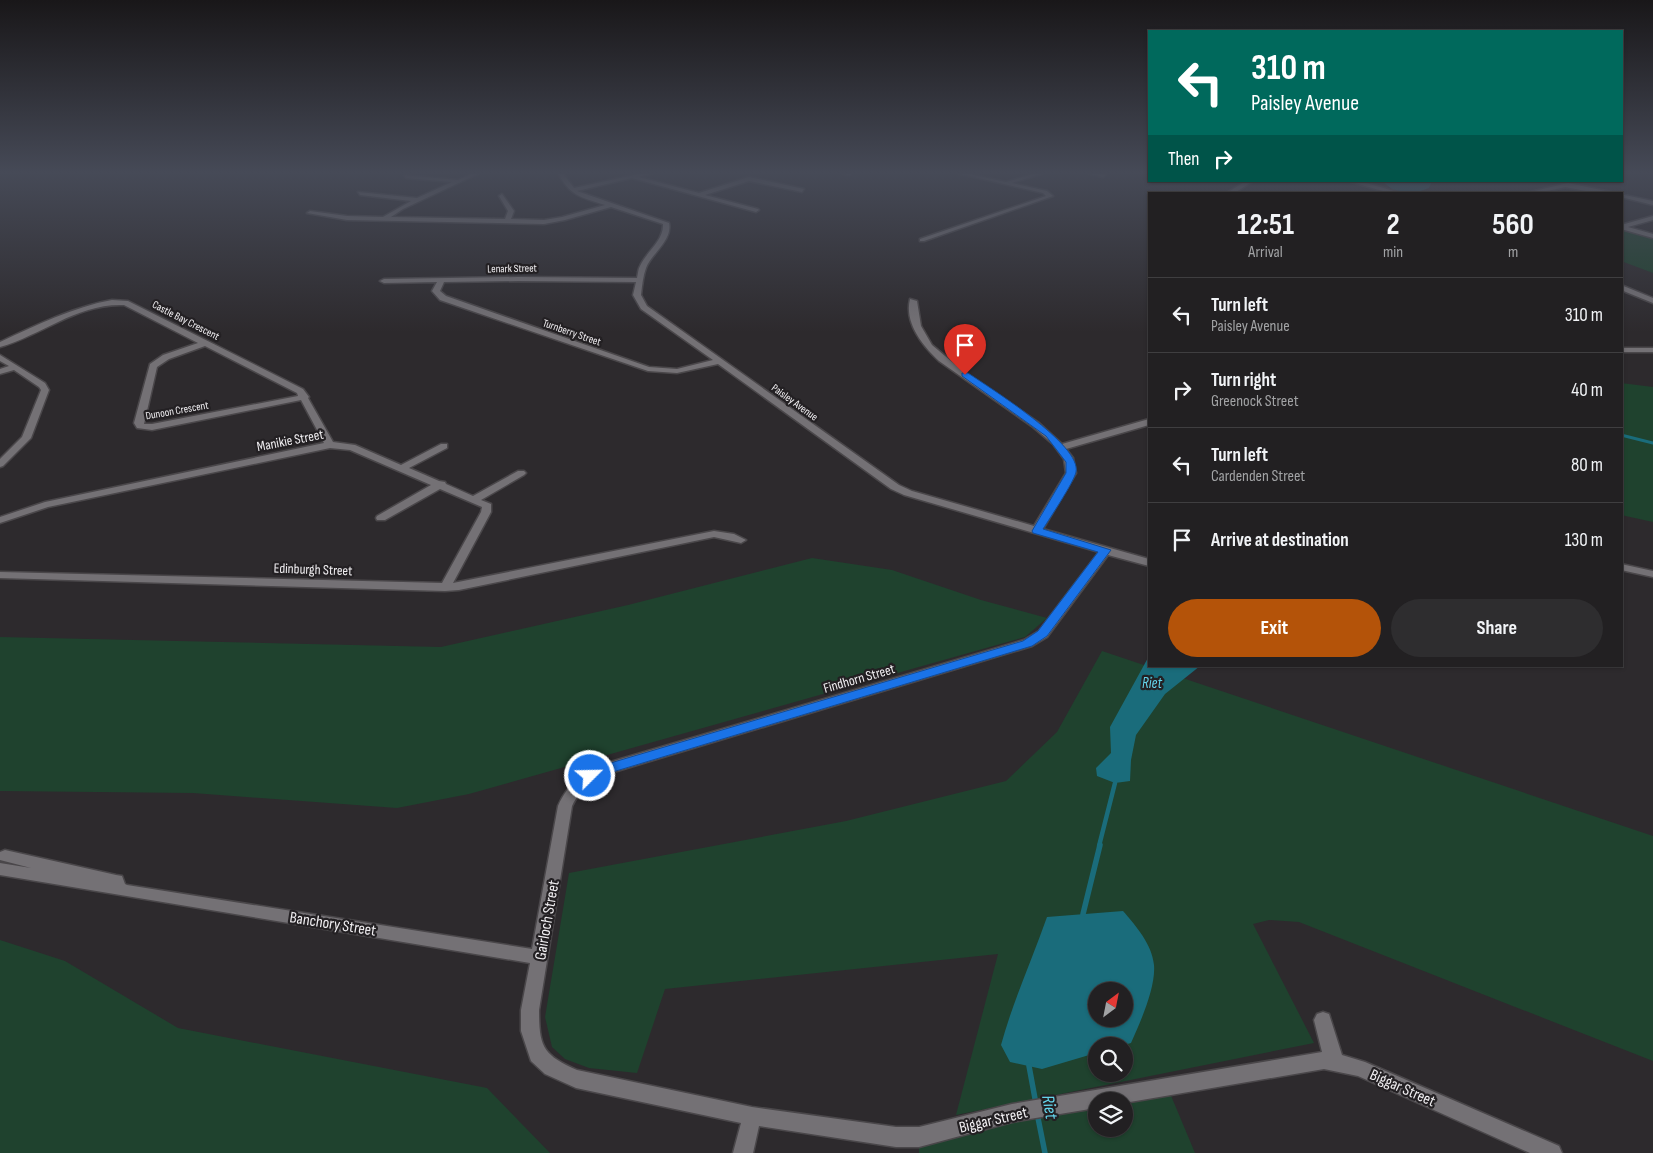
<!DOCTYPE html>
<html lang="en">
<head>
<meta charset="utf-8">
<style>
  :root { --surface:#222022; --page:#2e2d2f; --text:#f1f3f6; --muted:#a2a3a5; --line:#3f3e40; --accent:#b45309 }
  body { margin:0; font-family:"Sofia Sans Condensed",sans-serif; background:var(--page); color:var(--text); height:100vh; display:flex; flex-direction:column; font-size:19px; white-space:nowrap }
  * { box-sizing:border-box; margin:0 }
  p { font-size:16px; color:var(--muted) }
  .icon { flex:none; width:28px; height:28px; fill:none; stroke:currentColor; stroke-width:2; stroke-linecap:round; stroke-linejoin:round }
  .map { position:relative; flex:1; overflow:hidden }
  .sheet { position:absolute; left:1148px; top:192px; width:475px; height:475px; display:flex; flex-direction:column; background:var(--surface); border-radius:0px; box-shadow:0 1px 4px #0004,0 0 0 1px var(--line) }
  .sheet>* { flex:none }
  .hud { position:absolute; left:1148px; top:30px; width:475px; height:152px; border-radius:0px; box-shadow:0 1px 4px #0004,0 0 0 1px var(--line); background:#00695c; color:#fff; overflow:hidden }
  .needle { width:32px; rotate:32deg }
  .buttons { position:absolute; left:1088px; top:982px; display:grid; gap:10px }
  .buttons a { display:grid; place-items:center; width:45px; height:45px; border-radius:50%; background:var(--surface); box-shadow:0 1px 4px #0004,0 0 0 1px var(--line); font-size:25px }
  .pin { position:absolute; display:grid; place-items:center; width:42px; height:42px; color:#fff; margin:-51px -21px; border-radius:50% 50% 50% 0; rotate:-45deg; box-shadow:0 0 5px #0007 }
  .pin .icon { rotate:45deg }
  .me { position:absolute; width:55px; margin:-28px; rotate:67deg; stroke-linejoin:round; filter:drop-shadow(0 0 4px #0008) }
  .turn { display:flex; align-items:center; gap:18px; height:105px; padding:0 20px; font-size:22px }
  .turn .icon { width:65px; height:65px; stroke-width:2.5 }
  .turn b { display:block; font-size:35px; line-height:42px }
  .then { display:flex; align-items:center; height:48px; padding:0 20px; background:#0003; gap:10px; font-size:19px }
  .eta { display:flex; justify-content:space-evenly; align-items:center; height:85px; text-align:center }
  .eta b { font-size:30px; font-weight:700; line-height:35px }
  .action { display:flex; gap:10px; margin-top:auto; padding:10px 20px }
  .action a { flex:1; height:58px; border-radius:30px; background:var(--accent); color:#fff; font-size:20px; font-weight:700; line-height:58px; text-align:center }
  .action a+a { background:var(--page); color:var(--text) }
  ul { padding:0; list-style:none }
  li { display:flex; align-items:center; gap:15px; height:75px; padding:0 20px; border-top:1px solid var(--line) }
  li div { flex:1 }
  li b { display:block; font-size:19px }
  li em { font-style:normal }
  .map>svg:first-child { display:block }
</style>
</head>
<body>
<div class="map">
<svg width="1653" height="1153" viewBox="0 0 1653 1153">
  <rect width="100%" height="100%" fill="#2d2a2d"/>
  <g fill="#1f422e" fill-rule="evenodd">
    <path d="M1621 230 1653 239V273L1621 261Z"/>
    <path d="M1621 383 1653 387V522L1621 515Z"/>
    <path d="M812 558 892 570 981 600 1047 618 1025 637 469 794 397 808 193 793 0 791V637L441 647 628 605Z"/>
    <path d="M1102 651 1653 836V1061L1299 922 1269 920 1253 924 1314 1043 956 1115 998 954 665 989 637 1073 589 1068 565 1059 552 1047 545 1017 569 873 846 821 1006 781 1057 732ZM1096 991H1124V1019H1096ZM1096 1046H1124V1074H1096Z"/>
    <path d="M0 940 65 961 178 1028 487 1088 550 1153H0Z"/>
    <path d="M1167 1086 1195 1153H919V1137ZM1096 1101H1124V1129H1096Z"/>
  </g>
  <g fill="#1a6c7b" fill-rule="evenodd">
    <path d="M1382 181H1432L1429 188 1412 194H1378L1392 189Z"/>
    <path d="M1149 656V666H1200L1165 694 1136 735 1131 760 1130 781 1115 783 1097 776 1096 768 1111 753 1110 727Z"/>
    <path d="M1123 911C1136 926 1152 944 1154 965 1156 987 1140 1023 1131 1043L1120 1046H1096V1053L1042 1069 1010 1062 1001 1045C1013 1001 1032 960 1047 917ZM1124 991V1019H1096V991Z"/>
  </g>
  <g fill="none" stroke-linecap="round" stroke-linejoin="round">
    <path stroke="#1a6c7b" stroke-width="3" d="M1621 435 1653 443"/>
    <path stroke="#1a6c7b" stroke-width="4.5" d="M1099 846 1115 783"/>
    <g stroke="#1a6c7b" stroke-width="5.5">
      <path d="M1083 914 1100 845"/>
      <path d="M1029 1066 1036 1104"/>
      <path d="M1037 1113 1045 1153"/>
    </g>
    <defs>
      <g id="street">
        <path d="M477 171H484L403 209 391 217 505 219 508 211 499 196 502 194 514 211 511 219 544 220 562 217 605 205C578 196 570 196 557 171H561L574 188 652 171H660L639 177 699 193 749 177 804 189 802 192 749 181 705 195 758 209 759 210 756 212 632 178 577 191 669 223C673 240 651 254 646 268 643 276 642 286 641 295L647 306 899 485 912 491 1034 526 1066 473 1064 459 1053 444 1033 427 939 361C923 346 904 323 910 299L917 301 921 326 932 345 964 372 1039 423 1062 444 1149 419V425L1066 449 1073 458 1076 473 1043 529 1149 559V566L1108 555 1047 637 1032 646 617 771C598 778 581 787 572 806L539 1010C539 1047 543 1055 577 1070L752 1107 896 1127H919L1012 1104 1322 1052 1314 1020 1317 1014 1323 1012 1329 1014 1342 1055 1365 1062 1559 1146 1562 1153H1530L1358 1076 1324 1069 1124 1103V1101H1096V1108L1012 1122 919 1147H896L759 1126 753 1153H733L741 1123 576 1088 545 1074 531 1061 521 1031V1010L530 963 0 875V863L31 868 0 860V852L5 850 116 875 122 876 125 884 127 885 532 949 558 806C568 783 584 772 607 763L1024 640 1039 631 1099 552 904 495 891 489 718 364 677 373 648 371 440 300 432 291 437 282 384 283 380 281 384 279 518 277 637 278C638 274 638 269 640 266 646 252 664 241 663 224L611 207 565 220 544 224 347 220 307 213 310 211 347 216 383 217 411 201 360 195 358 192 417 198 452 182 406 178 404 175 458 180ZM518 281 636 282 633 295 641 309 713 360 677 369 649 367 446 296 440 291 444 282Z"/>
        <path d="M834 171H845L852 173 849 175Z"/>
        <path d="M948 171H956L1006 182 1043 171H1050L1012 183 1047 191 1053 196 924 241H920V239L1046 196 1043 193Z"/>
        <path d="M1080 171H1089L1106 175 1103 177Z"/>
        <path d="M1246 181H1253L1233 194H1225Z"/>
        <path d="M1348 181H1359L1404 194H1393Z"/>
        <path d="M1568 183 1570 186 1534 194H1522Z"/>
        <path d="M1653 216V220L1628 227 1653 234V238L1621 229V225Z"/>
        <path d="M1621 285 1653 298V303L1621 290Z"/>
        <path d="M112 300 128 301 303 389 309 397 308 398 333 442 355 445 401 465 441 444H447V448L409 468 439 481 445 482 446 484 473 496 518 471H524L526 473 524 475 481 500 491 504V512L453 583 714 531 734 534 746 540 741 543 714 537 459 590 445 591 0 578V572L442 583 481 512 482 507 440 489 385 520H377L376 518 377 516 431 485 350 450 330 448 48 507 0 523V517L45 502 324 443 301 400 152 430 137 428 134 423 150 364 163 355 198 343 124 305C78 303 42 335 0 347V342C37 325 73 307 112 300ZM205 346 297 393 298 396 152 424H144L157 367 169 359Z"/>
        <rect x="1621" y="348" width="32" height="4"/>
        <path d="M0 355 45 383 49 390 31 438 3 466 0 467V459L22 437 41 390 39 387 14 370 0 374V369L9 366 0 361Z"/>
        <path d="M1621 564 1653 571V577L1621 570Z"/>
      </g>
      <path id="secondary" d="M1568 183 1653 201V205L1621 197V194H1602L1565 187 1564 185Z"/>
    </defs>
    <use href="#street" stroke="#4a474a" stroke-width="3"/>
    <use href="#secondary" stroke="#4a474a" stroke-width="3"/>
    <use href="#street" fill="#747175" fill-rule="evenodd"/>
    <use href="#secondary" fill="#747175" fill-rule="evenodd"/>
  </g>
  <linearGradient id="sky" x2="0" y2="1"><stop stop-color="#191719"/><stop offset="0.52" stop-color="#464a57"/><stop offset="1" stop-color="#464a57" stop-opacity="0"/></linearGradient>
  <rect width="1653" height="332" fill="url(#sky)"/>
  <path fill="#1a73e8" stroke="#114b97" d="M962 373H968C990 388 1082 445 1076 472 1074 482 1050 518 1043 529L1111 550 1047 636 1032 646 616 771 590 782 585 780 583 776 585 773 607 764 1023 641 1038 631 1098 552 1033 533 1032 531 1066 473V462L1046 436 962 376Z"/>
  <g text-anchor="middle" stroke-width="4.5" stroke-linejoin="round" paint-order="stroke">
    <g font-size="11" fill="#f1eff2" stroke="#232023">
      <text transform="translate(512 268) rotate(-1)" y="4">Lenark Street</text>
      <text transform="translate(186 320) rotate(27)" y="4">Castle Bay Crescent</text>
      <text transform="translate(572 332) rotate(19)" y="4">Turnberry Street</text>
      <text transform="translate(795 402) rotate(36)" y="4">Paisley Avenue</text>
      <text transform="translate(177 410) rotate(-10)" y="4">Dunoon Crescent</text>
    </g>
    <g font-size="14" fill="#f1eff2" stroke="#232023">
      <text transform="translate(290 440) rotate(-11)" y="5">Manikie Street</text>
      <text transform="translate(313 569) rotate(2)" y="5">Edinburgh Street</text>
      <text transform="translate(859 678) rotate(-16)" y="5">Findhorn Street</text>
    </g>
    <g font-size="15" font-style="italic" fill="#65d6ed" stroke="#232023">
      <text x="1152" y="688">Riet</text>
    </g>
    <g font-size="16" fill="#f1eff2" stroke="#232023">
      <text transform="translate(546 920) rotate(-80)" y="6">Gairloch Street</text>
      <text transform="translate(333 923) rotate(9)" y="6">Banchory Street</text>
      <text transform="translate(1403 1087) rotate(24)" y="6">Biggar Street</text>
      <text transform="translate(993 1119) rotate(-13)" y="6">Biggar Street</text>
    </g>
    <g font-size="18" font-style="italic" fill="#65d6ed" stroke="#232023">
      <text transform="translate(1050 1107) rotate(80)" y="6">Riet</text>
    </g>
  </g>
</svg>
<div class="buttons">
<a><svg class="needle" viewBox="-14 -14 28 28"><path d="M0-13l5 13h-10z" fill="#e53935"/><path d="M0 13l5-13h-10z" fill="#a2a3a5"/></svg></a>
<a><svg class="icon" aria-label="search" viewBox="0 0 24 24"><circle cx="10" cy="10" r="6"/><path d="M15 15l6 6"/></svg></a>
<a><svg class="icon" aria-label="layers" viewBox="0 0 24 24"><path d="M12 4l9 5-9 5-9-5zM3 14l9 5 9-5"/></svg></a>
</div>
<div class="pin" style="left:965px;top:375px;background:#d93025"><svg class="icon" aria-label="arrive" viewBox="0 0 24 24"><path d="M6 21V4h12l-3 4 3 4H6"/></svg></div>
<svg class="me" style="left:590px;top:776px" viewBox="-20 -20 40 40"><circle r="17" fill="#1a73e8" stroke="#fff" stroke-width="3"/><path d="M0-11L8 9 0 5-8 9z" fill="#fff"/></svg>
<div class="hud">
<div class="turn"><svg class="icon" aria-label="left" viewBox="0 0 24 24"><path d="M17 20v-9H6M10 6l-5 5 5 5"/></svg><div><b>310 m</b>Paisley Avenue</div></div>
<div class="then">Then<svg class="icon" aria-label="right" viewBox="0 0 24 24"><path d="M7 20v-9h11M14 6l5 5-5 5"/></svg></div>
</div>
<section class="sheet">
<div class="eta">
<div><b>12:51</b><p>Arrival</p></div>
<div><b>2</b><p>min</p></div>
<div><b>560</b><p>m</p></div>
</div>
<ul>
<li><svg class="icon" aria-label="left" viewBox="0 0 24 24"><path d="M17 20v-9H6M10 6l-5 5 5 5"/></svg><div><b>Turn left</b><p>Paisley Avenue</p></div><em>310 m</em></li>
<li><svg class="icon" aria-label="right" viewBox="0 0 24 24"><path d="M7 20v-9h11M14 6l5 5-5 5"/></svg><div><b>Turn right</b><p>Greenock Street</p></div><em>40 m</em></li>
<li><svg class="icon" aria-label="left" viewBox="0 0 24 24"><path d="M17 20v-9H6M10 6l-5 5 5 5"/></svg><div><b>Turn left</b><p>Cardenden Street</p></div><em>80 m</em></li>
<li><svg class="icon" aria-label="arrive" viewBox="0 0 24 24"><path d="M6 21V4h12l-3 4 3 4H6"/></svg><div><b>Arrive at destination</b></div><em>130 m</em></li>
</ul>
<div class="action"><a>Exit</a><a>Share</a></div>
</section>
</div>
</body>
</html>
